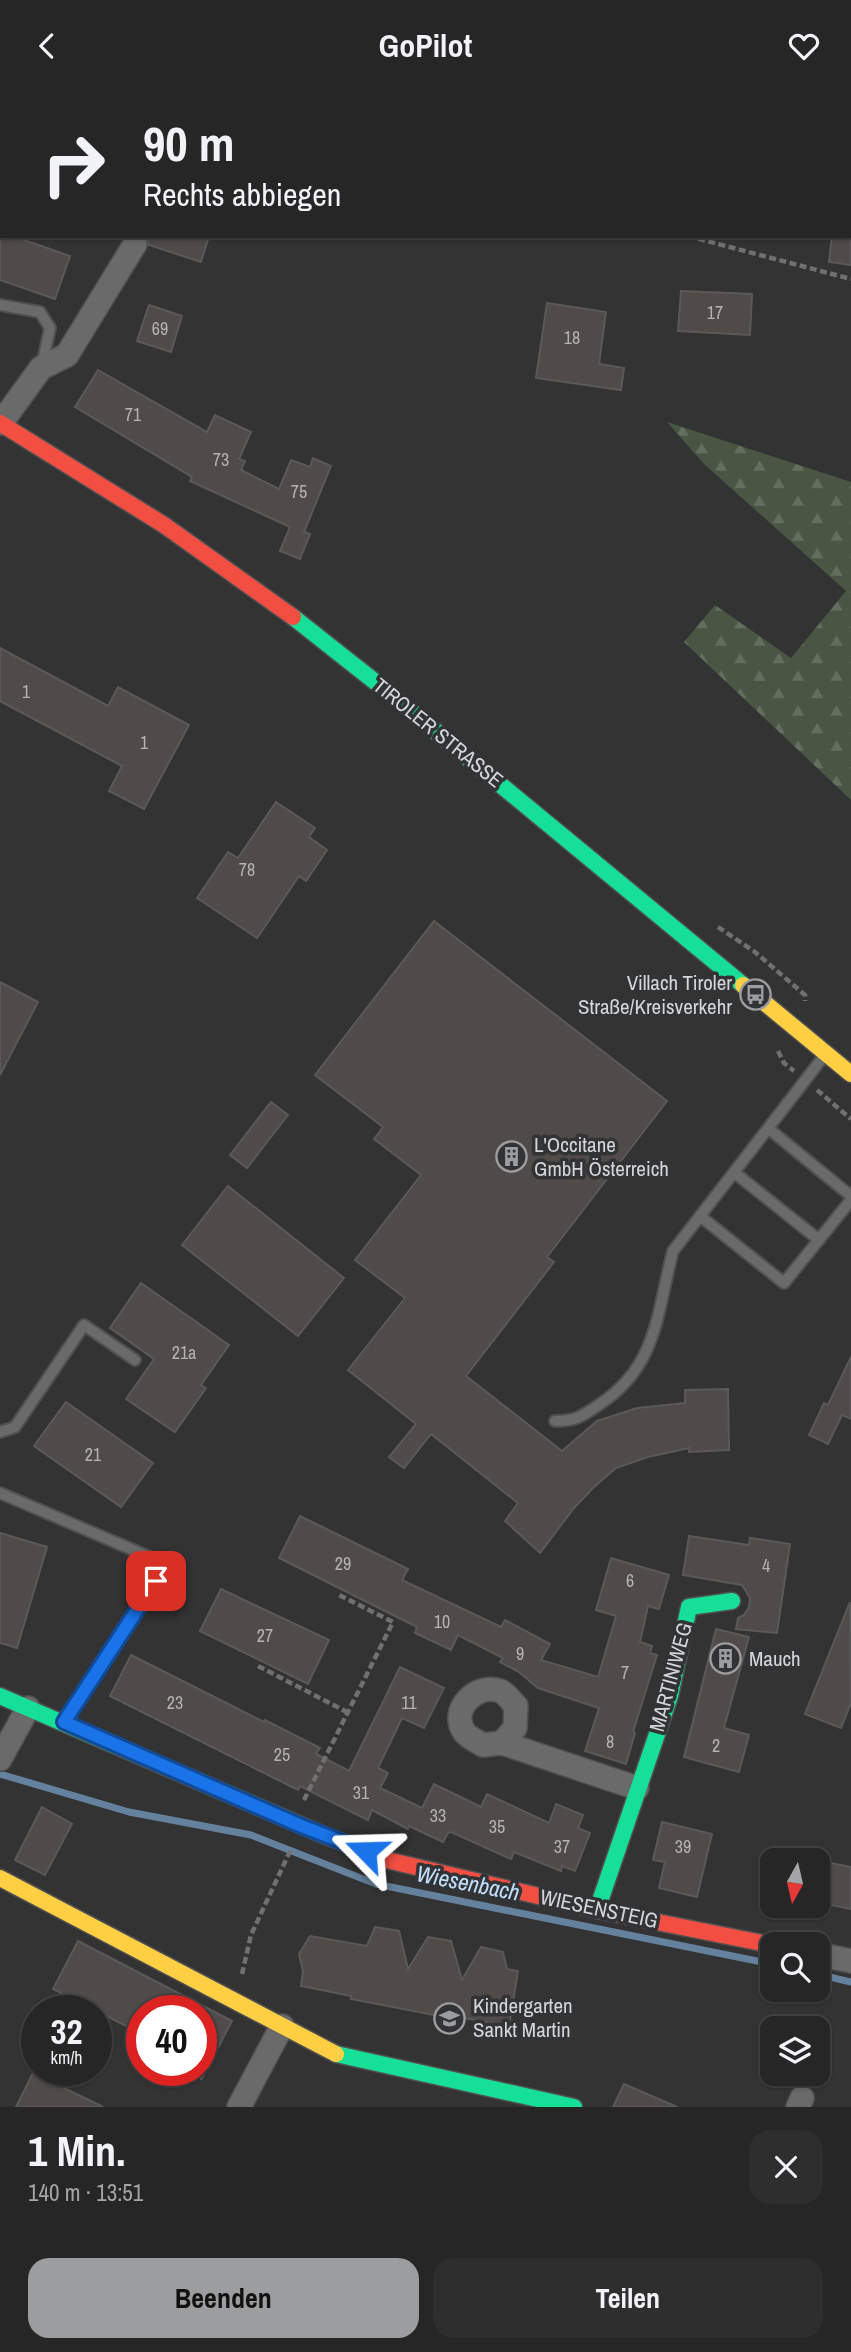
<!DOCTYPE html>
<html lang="de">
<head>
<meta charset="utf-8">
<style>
  :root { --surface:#262627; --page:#2e2e2f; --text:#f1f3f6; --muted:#a4a5a7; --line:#424344; --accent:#9c9d9f }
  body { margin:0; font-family:"Archivo Narrow",sans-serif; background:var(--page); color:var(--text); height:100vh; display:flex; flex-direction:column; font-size:26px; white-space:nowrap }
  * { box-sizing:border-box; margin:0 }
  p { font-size:23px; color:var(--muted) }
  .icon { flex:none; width:38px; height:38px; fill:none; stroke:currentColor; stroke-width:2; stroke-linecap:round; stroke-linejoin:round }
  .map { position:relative; height:2016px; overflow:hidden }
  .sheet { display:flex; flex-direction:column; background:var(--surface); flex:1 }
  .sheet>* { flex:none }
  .guide { position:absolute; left:0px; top:0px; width:852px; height:147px; box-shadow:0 2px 5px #0004,0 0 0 2px var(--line); background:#262627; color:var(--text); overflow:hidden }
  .needle { width:46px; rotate:188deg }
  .fabs { position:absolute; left:760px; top:1757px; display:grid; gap:14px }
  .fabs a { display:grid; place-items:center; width:70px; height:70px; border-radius:14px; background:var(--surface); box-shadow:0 2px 5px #0004,0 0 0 2px var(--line); font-size:35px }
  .speed { position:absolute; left:21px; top:1904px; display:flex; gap:14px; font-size:35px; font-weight:700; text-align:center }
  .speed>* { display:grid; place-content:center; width:91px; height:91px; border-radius:50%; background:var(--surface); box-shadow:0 2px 5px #0004,0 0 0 2px var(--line); line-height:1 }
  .speed small { font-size:18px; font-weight:400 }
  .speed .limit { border:10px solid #d22; background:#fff; color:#111 }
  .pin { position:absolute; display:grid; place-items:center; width:60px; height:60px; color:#fff; margin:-30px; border-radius:14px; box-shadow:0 4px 10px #0006 }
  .me { position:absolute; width:77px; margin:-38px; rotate:292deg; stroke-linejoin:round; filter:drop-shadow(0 0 5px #0008) }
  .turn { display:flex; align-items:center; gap:24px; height:147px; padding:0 28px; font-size:32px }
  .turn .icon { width:91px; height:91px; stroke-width:2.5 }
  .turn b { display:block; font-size:49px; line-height:60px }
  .round { display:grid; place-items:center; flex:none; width:74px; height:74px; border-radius:21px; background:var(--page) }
  .overview { display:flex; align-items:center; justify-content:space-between; height:119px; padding:0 28px }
  h1 { font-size:42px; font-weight:800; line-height:52px }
  .cta { display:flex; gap:14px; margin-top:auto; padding:14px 28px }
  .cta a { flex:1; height:80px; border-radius:21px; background:var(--accent); color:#111; font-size:28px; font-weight:800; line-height:80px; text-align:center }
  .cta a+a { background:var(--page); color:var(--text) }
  header { display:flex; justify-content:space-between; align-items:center; height:91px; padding:0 28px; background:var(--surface); font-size:32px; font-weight:800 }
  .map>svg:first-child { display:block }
</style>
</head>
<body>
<header><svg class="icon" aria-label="back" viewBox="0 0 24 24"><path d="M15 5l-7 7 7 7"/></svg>GoPilot<svg class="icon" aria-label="heart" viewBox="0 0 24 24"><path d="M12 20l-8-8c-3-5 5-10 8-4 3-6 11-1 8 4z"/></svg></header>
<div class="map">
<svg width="851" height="2016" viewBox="0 0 851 2016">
  <defs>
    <pattern id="forest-firs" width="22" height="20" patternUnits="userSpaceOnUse" patternTransform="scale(1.75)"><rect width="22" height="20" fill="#495644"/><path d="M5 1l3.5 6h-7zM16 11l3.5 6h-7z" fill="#626e5e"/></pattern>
  </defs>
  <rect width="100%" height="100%" fill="#333334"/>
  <path fill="url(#forest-firs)" d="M667 331 851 391V709L684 551 715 514 791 567 846 500 704 373Z"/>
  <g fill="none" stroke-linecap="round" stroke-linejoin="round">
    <g stroke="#64829d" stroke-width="7">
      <path d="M0 1683 129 1721 251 1744 376 1793 772 1873"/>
      <path d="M817 1883 851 1891"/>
    </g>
  </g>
  <g fill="#504a48" stroke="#5a595a" stroke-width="2">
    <path d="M0 141 2 145H13L70 165 55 208 0 189Z"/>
    <path d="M146 145H209L201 171 149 154Z"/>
    <path d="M832 145H851V174L829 171Z"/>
    <path d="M681 200 752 203 750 244 678 240Z"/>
    <path d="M547 212 606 221 599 273 624 277 621 299 536 287Z"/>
    <path d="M149 214 182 225 171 261 137 250Z"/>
    <path d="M98 279 207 341 215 324 251 341 239 368 245 370 241 379 279 398 291 369 310 376 313 367 331 375 304 441 310 443 300 468 280 460 290 436 190 390 192 386 75 316Z"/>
    <path d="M0 557 108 615 118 596 189 634 144 718 109 700 122 675 0 610Z"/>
    <path d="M276 711 315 737 309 746 327 759 306 790 299 785 257 847 197 807 228 761 238 767Z"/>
    <path d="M434 830 667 1010 547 1166 554 1171 466 1285 562 1360 597 1330 637 1317 685 1312V1299L728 1298 729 1359 689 1361V1357L648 1366 616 1377 594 1396 574 1417 540 1462 505 1430 518 1412 431 1343 404 1377 389 1366 416 1333 348 1279 405 1207 355 1169 421 1084 374 1048 383 1036 315 984Z"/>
    <path d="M0 891 38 911 0 984Z"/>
    <path d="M271 1011 288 1024 247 1077 230 1064Z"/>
    <path d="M228 1095 344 1187 298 1245 182 1154Z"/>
    <path d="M141 1192 229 1254 201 1294 206 1297 175 1341 126 1308 154 1268 110 1237Z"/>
    <path d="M851 1266V1328L842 1324 828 1353 809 1344 824 1312 828 1314Z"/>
    <path d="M66 1311 153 1372 121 1416 34 1355Z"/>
    <path d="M300 1425 408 1478 402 1489 501 1536 505 1529 550 1553 541 1569 598 1586 616 1525 596 1519 611 1467 669 1484 659 1518 648 1515 640 1551 652 1555 650 1562 657 1564 633 1641 635 1642 626 1673 585 1660 599 1617 538 1597 519 1581 500 1571 503 1567 458 1544 451 1559 415 1542 417 1536 279 1467Z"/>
    <path d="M0 1442 47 1456 17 1557 0 1552Z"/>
    <path d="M689 1445 749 1454 750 1447 790 1453 777 1542 736 1538 738 1527 744 1524 749 1516 750 1507 742 1494 683 1484Z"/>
    <path d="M221 1498 329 1549 308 1593 200 1540Z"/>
    <path d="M850 1511 851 1612 841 1637 805 1623Z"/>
    <path d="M716 1538 749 1546 724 1637 749 1644 739 1681 684 1666Z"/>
    <path d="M131 1564 264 1631 265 1629 320 1657 316 1663 349 1680 400 1576 444 1597 424 1637 402 1627 378 1677 388 1682 380 1697 422 1717 434 1693 481 1716 487 1703 549 1732 556 1713 583 1724 578 1737 590 1742 575 1780 562 1775 561 1780 514 1761 511 1768 451 1741 448 1742 443 1751 409 1735 408 1738 372 1719 368 1729 300 1695 298 1699 110 1605Z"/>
    <path d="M42 1716 72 1733 45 1784 15 1769Z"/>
    <path d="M662 1731 712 1743 697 1806 659 1797 665 1771 653 1769Z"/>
    <path d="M821 1770 851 1776V1818L817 1811V1787Z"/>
    <path d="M375 1836 399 1840 408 1878 428 1846 451 1850 462 1889 481 1856 503 1861 507 1878 518 1880 509 1936 460 1926V1929L351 1908V1905L301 1895 303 1880 299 1863 310 1845 367 1855Z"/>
    <path d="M78 1850 232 1930 201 1989V1920H142V1943L53 1898Z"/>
    <path d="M33 1982 103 2016H16Z"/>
    <path d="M624 1993 677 2016H613Z"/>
  </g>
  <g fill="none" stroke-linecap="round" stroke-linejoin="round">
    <defs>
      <g id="lane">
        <path d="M0 214 40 221 50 237 42 274"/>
        <path d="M769 1038 851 1105"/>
        <path d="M735 1082 819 1149"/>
        <path d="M700 1125 784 1192 851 1109"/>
        <path d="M555 1330C577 1330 582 1325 600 1313 658 1275 657 1220 673 1160L824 965"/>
        <path d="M0 1341 15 1336 84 1234 135 1269"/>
        <path d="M0 1402 152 1467 156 1490 66 1629"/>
      </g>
      <g id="street">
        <path d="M39 2V0"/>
        <path d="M312 2 313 0"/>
        <path d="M713 2V0"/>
        <path d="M0 62 2 63"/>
        <path d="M1 332 41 277 67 264 135 153"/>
        <path d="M502 1652 515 1637 516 1615C511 1610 506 1602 500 1600 477 1591 448 1619 465 1642 468 1646 478 1651 483 1654L502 1652 637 1697"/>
        <path d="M0 1668 28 1617"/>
        <path d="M817 1863 851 1870"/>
        <path d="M239 2016 282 1935"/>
        <path d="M798 2016 802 2007"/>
      </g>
      <g id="fast">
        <path d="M293 526 393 605 743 894"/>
        <path d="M0 1605 326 1745"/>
        <path d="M597 1819 670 1605 689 1516 732 1510"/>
        <path d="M336 1963 574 2016"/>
      </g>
      <g id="slow">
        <path d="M743 894 851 983"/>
        <path d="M0 1787 336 1963"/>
      </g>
      <g id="jam">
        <path d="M0 332 164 434 293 526"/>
        <path d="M326 1745 387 1769 597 1819 772 1854"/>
      </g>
    </defs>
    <use href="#lane" stroke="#505052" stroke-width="14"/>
    <use href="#street" stroke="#505052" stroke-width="26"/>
    <use href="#fast" stroke="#505052" stroke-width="19"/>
    <use href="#slow" stroke="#505052" stroke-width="19"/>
    <use href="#jam" stroke="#505052" stroke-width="19"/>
    <g stroke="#707070" stroke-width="4.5" stroke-dasharray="7 3.5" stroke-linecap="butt">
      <path d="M688 145 851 188"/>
      <path d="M718 836 755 861 805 904V910"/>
      <path d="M778 960 784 972 794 980"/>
      <path d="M817 999 851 1028"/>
      <path d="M258 1575 347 1621"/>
      <path d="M304 1709 393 1531 337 1503"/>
      <path d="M242 1883 251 1844 291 1758"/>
    </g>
    <use href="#lane" stroke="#6a6a6b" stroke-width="10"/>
    <use href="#street" stroke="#6a6a6b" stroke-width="23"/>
    <use href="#fast" stroke="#16e098" stroke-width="16"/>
    <use href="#slow" stroke="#ffcf43" stroke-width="16"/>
    <use href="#jam" stroke="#f24e42" stroke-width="16"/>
  </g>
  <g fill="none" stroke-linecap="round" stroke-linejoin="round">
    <defs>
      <path id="route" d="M156 1490 64 1631 299 1734 366 1760"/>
    </defs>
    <use href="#route" stroke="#114b97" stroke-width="18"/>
    <use href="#route" stroke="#1a73e8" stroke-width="12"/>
  </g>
  <defs>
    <symbol id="bus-ring" viewBox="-11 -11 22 22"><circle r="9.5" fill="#323335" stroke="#9c9d9f" stroke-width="1.5"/><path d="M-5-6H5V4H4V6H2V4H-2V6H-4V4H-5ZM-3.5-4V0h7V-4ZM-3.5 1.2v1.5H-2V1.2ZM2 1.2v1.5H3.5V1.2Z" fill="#9c9d9f"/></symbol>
    <symbol id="building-ring" viewBox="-11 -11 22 22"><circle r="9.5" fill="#323335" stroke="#9c9d9f" stroke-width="1.5"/><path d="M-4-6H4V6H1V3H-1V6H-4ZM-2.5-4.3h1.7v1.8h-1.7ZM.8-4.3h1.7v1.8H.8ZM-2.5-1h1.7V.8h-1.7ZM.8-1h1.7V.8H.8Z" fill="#9c9d9f"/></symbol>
    <symbol id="school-ring" viewBox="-11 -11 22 22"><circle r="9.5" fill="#323335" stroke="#9c9d9f" stroke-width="1.5"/><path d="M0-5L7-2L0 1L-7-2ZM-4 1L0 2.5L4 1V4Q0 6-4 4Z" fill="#9c9d9f"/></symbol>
  </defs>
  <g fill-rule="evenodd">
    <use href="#bus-ring" x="738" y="886" width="35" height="35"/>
    <use href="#building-ring" x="494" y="1048" width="35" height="35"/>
    <use href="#building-ring" x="708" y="1550" width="35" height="35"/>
    <use href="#school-ring" x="432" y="1910" width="35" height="35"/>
  </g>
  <g text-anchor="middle" stroke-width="7" stroke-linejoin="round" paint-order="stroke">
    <g font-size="18" fill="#b4b3b4">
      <text x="715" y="228">17</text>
      <text x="160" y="244">69</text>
      <text x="572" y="253">18</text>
      <text x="133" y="330">71</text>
      <text x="221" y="375">73</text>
      <text x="299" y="407">75</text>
      <text x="26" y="607">1</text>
      <text x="144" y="658">1</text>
      <text x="247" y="785">78</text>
      <text x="184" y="1268">21a</text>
      <text x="93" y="1370">21</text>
      <text x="343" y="1479">29</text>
      <text x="766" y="1481">4</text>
      <text x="630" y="1496">6</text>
      <text x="442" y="1537">10</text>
      <text x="265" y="1551">27</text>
      <text x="520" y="1569">9</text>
      <text x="625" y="1588">7</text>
      <text x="175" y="1618">23</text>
      <text x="409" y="1618">11</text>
      <text x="610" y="1657">8</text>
      <text x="716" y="1661">2</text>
      <text x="282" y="1670">25</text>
      <text x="361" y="1708">31</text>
      <text x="438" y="1731">33</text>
      <text x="497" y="1742">35</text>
      <text x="562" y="1762">37</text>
      <text x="683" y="1762">39</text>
    </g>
    <g font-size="21" fill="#d5d6d8" stroke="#323335">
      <text transform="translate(438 642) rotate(39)" y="7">TIROLER STRASSE</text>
      <text transform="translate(671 1586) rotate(-75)" y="7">MARTINIWEG</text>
      <text transform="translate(599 1818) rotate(12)" y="7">WIESENSTEIG</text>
    </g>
    <g font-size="21" fill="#d5d6d8" stroke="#323335" text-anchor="start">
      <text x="732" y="899" text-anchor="end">Villach Tiroler<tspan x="732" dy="24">Straße/Kreisverkehr</tspan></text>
      <text x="534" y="1061">L'Occitane<tspan x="534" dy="24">GmbH Österreich</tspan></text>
      <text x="749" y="1575">Mauch</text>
      <text x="473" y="1922">Kindergarten<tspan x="473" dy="24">Sankt Martin</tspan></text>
    </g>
    <g font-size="23" font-style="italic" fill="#c1e1fe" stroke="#323335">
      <text transform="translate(468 1792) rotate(11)" y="8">Wiesenbach</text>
    </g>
  </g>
</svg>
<div class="fabs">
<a><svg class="needle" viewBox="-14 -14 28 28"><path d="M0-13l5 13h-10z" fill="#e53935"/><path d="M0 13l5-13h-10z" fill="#a4a5a7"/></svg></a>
<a><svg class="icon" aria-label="search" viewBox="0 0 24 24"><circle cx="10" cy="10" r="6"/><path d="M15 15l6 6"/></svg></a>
<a><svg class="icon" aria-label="layers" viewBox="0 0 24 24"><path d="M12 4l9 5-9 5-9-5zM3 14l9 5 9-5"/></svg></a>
</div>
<div class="speed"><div>32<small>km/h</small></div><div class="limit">40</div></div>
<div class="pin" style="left:156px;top:1490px;background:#d93025"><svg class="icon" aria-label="arrive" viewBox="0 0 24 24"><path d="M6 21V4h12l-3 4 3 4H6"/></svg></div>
<svg class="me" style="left:366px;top:1760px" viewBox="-20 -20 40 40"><path d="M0-17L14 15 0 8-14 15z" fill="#1a73e8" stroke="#fff" stroke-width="4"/></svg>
<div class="guide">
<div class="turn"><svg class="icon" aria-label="right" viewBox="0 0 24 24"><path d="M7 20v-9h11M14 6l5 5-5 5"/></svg><div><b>90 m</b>Rechts abbiegen</div></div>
</div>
</div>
<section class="sheet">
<div class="overview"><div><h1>1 Min.</h1><p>140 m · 13:51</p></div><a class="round"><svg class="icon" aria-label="close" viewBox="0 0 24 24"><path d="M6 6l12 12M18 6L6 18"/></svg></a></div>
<div class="cta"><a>Beenden</a><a>Teilen</a></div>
</section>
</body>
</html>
